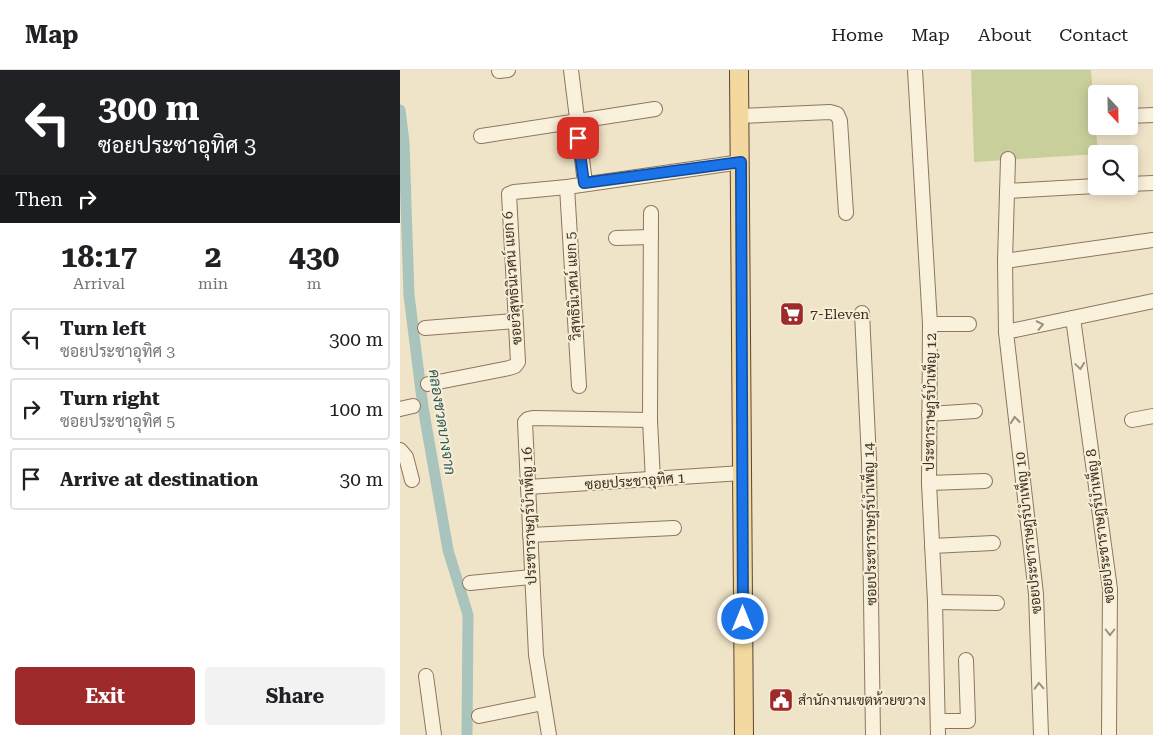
<!DOCTYPE html>
<html lang="en">
<head>
<meta charset="utf-8">
<style>
  :root { --surface:#fff; --page:#f2f2f2; --text:#202124; --muted:#757577; --line:#e0e0e0; --accent:#9e2a2b }
  body { margin:0; font-family:"Roboto Serif",Sarabun,serif; background:var(--page); color:var(--text); height:100vh; display:flex; flex-direction:column; font-size:19px; white-space:nowrap }
  * { box-sizing:border-box; margin:0 }
  p { font-size:16px; color:var(--muted) }
  .icon { flex:none; width:28px; height:28px; fill:none; stroke:currentColor; stroke-width:2; stroke-linecap:round; stroke-linejoin:round }
  .map { position:relative; flex:1; overflow:hidden }
  .drawer { display:flex; flex-direction:column; background:var(--surface); width:400px }
  .drawer>* { flex:none }
  .banner { background:#202124; color:#fff; overflow:hidden }
  .needle { width:32px; rotate:158deg }
  .tools { position:absolute; left:688px; top:15px; display:grid; gap:10px }
  .tools a { display:grid; place-items:center; width:50px; height:50px; border-radius:5px; background:var(--surface); box-shadow:0 2px 12px #0003; font-size:25px }
  .pin { position:absolute; display:grid; place-items:center; width:42px; height:42px; color:#fff; margin:-21px; border-radius:10px; box-shadow:0 2px 8px #0006 }
  .me { position:absolute; width:55px; margin:-28px; rotate:0deg; stroke-linejoin:round; filter:drop-shadow(0 0 4px #0008) }
  .turn { display:flex; align-items:center; gap:18px; height:105px; padding:0 15px; font-size:22px }
  .turn .icon { width:65px; height:65px; stroke-width:2.5 }
  .turn b { display:block; font-size:35px; line-height:42px }
  .then { display:flex; align-items:center; height:48px; padding:0 15px; background:#0003; gap:10px; font-size:19px }
  .eta { display:flex; justify-content:space-evenly; align-items:center; height:85px; text-align:center }
  .eta b { font-size:30px; font-weight:700; line-height:35px }
  .primary-button { display:flex; gap:10px; margin-top:auto; padding:10px 15px }
  .primary-button a { flex:1; height:58px; border-radius:5px; background:var(--accent); color:#fff; font-size:20px; font-weight:700; line-height:58px; text-align:center }
  .primary-button a+a { background:var(--page); color:var(--text) }
  ul { padding:0; list-style:none }
  li { display:flex; align-items:center; gap:15px; height:62px; margin:0 10px 8px; padding:0 5px; border:2px solid var(--line); border-radius:5px }
  li div { flex:1 }
  li b { display:block; font-size:19px }
  li em { font-style:normal }
  header { display:flex; align-items:center; gap:30px; box-sizing:border-box; height:70px; padding:0 25px; background:var(--surface); border-bottom:1px solid var(--line) }
  header strong { font-size:24px }
  nav { display:flex; gap:28px; margin-inline-start:auto; font-size:18px }
  main { display:flex; flex:1; min-height:0 }
  .map>svg:first-child { display:block }
</style>
</head>
<body>
<header>
<strong>Map</strong>
<nav><a>Home</a><a>Map</a><a>About</a><a>Contact</a></nav>
</header>
<main>
<section class="drawer">
<div class="banner">
<div class="turn"><svg class="icon" aria-label="left" viewBox="0 0 24 24"><path d="M17 20v-9H6M10 6l-5 5 5 5"/></svg><div><b>300 m</b>ซอยประชาอุทิศ 3</div></div>
<div class="then">Then<svg class="icon" aria-label="right" viewBox="0 0 24 24"><path d="M7 20v-9h11M14 6l5 5-5 5"/></svg></div>
</div>
<div class="eta">
<div><b>18:17</b><p>Arrival</p></div>
<div><b>2</b><p>min</p></div>
<div><b>430</b><p>m</p></div>
</div>
<ul>
<li><svg class="icon" aria-label="left" viewBox="0 0 24 24"><path d="M17 20v-9H6M10 6l-5 5 5 5"/></svg><div><b>Turn left</b><p>ซอยประชาอุทิศ 3</p></div><em>300 m</em></li>
<li><svg class="icon" aria-label="right" viewBox="0 0 24 24"><path d="M7 20v-9h11M14 6l5 5-5 5"/></svg><div><b>Turn right</b><p>ซอยประชาอุทิศ 5</p></div><em>100 m</em></li>
<li><svg class="icon" aria-label="arrive" viewBox="0 0 24 24"><path d="M6 21V4h12l-3 4 3 4H6"/></svg><div><b>Arrive at destination</b></div><em>30 m</em></li>
</ul>
<div class="primary-button"><a>Exit</a><a>Share</a></div>
</section>
<div class="map">
<svg width="753" height="665" viewBox="0 0 753 665">
  <rect width="100%" height="100%" fill="#f0e4c8"/>
  <path fill="#c9cf9b" d="M571 0H691L698 84 574 92Z"/>
  <g fill="none" stroke-linecap="round" stroke-linejoin="round">
    <path stroke="#a9c4bc" stroke-width="11" d="M0 40 4 72 9 225 23 337 48 480 68 545 67 665"/>
    <defs>
      <g id="minor">
        <path d="M171 0 185 113"/>
        <path d="M515 0 530 254 529 413 535 532 538 665"/>
        <path d="M99 1 108 0"/>
        <path d="M340 46 430 42 437 44 440 51 446 143"/>
        <path d="M729 46 753 45"/>
        <path d="M81 66 255 39"/>
        <path d="M608 89 605 191 606 262 636 524 641 665"/>
        <path d="M729 114 753 113"/>
        <path d="M167 117 179 316"/>
        <path d="M607 121 696 116"/>
        <path d="M251 143 250 350 253 411"/>
        <path d="M216 168 251 167"/>
        <path d="M605 191 753 170"/>
        <path d="M462 243 469 390 473 665"/>
        <path d="M673 248 710 519 709 665"/>
        <path d="M530 254H569"/>
        <path d="M25 258 115 251"/>
        <path d="M606 262 753 231"/>
        <path d="M28 314 109 298 115 296 118 292 109 124 114 122 167 117 341 92"/>
        <path d="M0 339 13 336"/>
        <path d="M529 344 575 341"/>
        <path d="M732 350 753 346"/>
        <path d="M0 380 6 387 12 410"/>
        <path d="M529 413 585 411"/>
        <path d="M128 417 342 403"/>
        <path d="M130 465 274 458"/>
        <path d="M532 476 593 473"/>
        <path d="M70 513 131 507"/>
        <path d="M535 532 597 533"/>
        <path d="M26 606 34 665"/>
        <path d="M79 646 143 633"/>
        <path d="M538 651H568L566 590"/>
        <path d="M149 665 136 585 125 352 128 349 133 348 250 350"/>
      </g>
      <path id="major" d="M339 0 344 665"/>
    </defs>
    <use href="#minor" stroke="#8d765c" stroke-width="16"/>
    <use href="#major" stroke="#5b4430" stroke-width="20"/>
    <use href="#minor" stroke="#faf1dc" stroke-width="14"/>
    <use href="#major" stroke="#f3d9a0" stroke-width="18"/>
  </g>
  <defs><path id="oneway-chevron" d="M-2-3.5L2.5 0L-2 3.5" fill="none" stroke-width="1.6" stroke-linecap="round" stroke-linejoin="round" transform="scale(1.25)"/></defs>
  <g stroke="#9c907e">
    <use href="#oneway-chevron" transform="translate(640 255) rotate(-12)"/>
    <use href="#oneway-chevron" transform="translate(680 296) rotate(82)"/>
    <use href="#oneway-chevron" transform="translate(615 350) rotate(-96)"/>
    <use href="#oneway-chevron" transform="translate(710 562) rotate(90)"/>
    <use href="#oneway-chevron" transform="translate(639 616) rotate(-92)"/>
  </g>
  <g fill="none" stroke-linecap="round" stroke-linejoin="round">
    <defs>
      <path id="route" d="M178 68 184 113 341 92 343 549"/>
    </defs>
    <use href="#route" stroke="#114b97" stroke-width="12"/>
    <use href="#route" stroke="#1a73e8" stroke-width="9"/>
  </g>
  <defs>
    <symbol id="supermarket-square" viewBox="-11 -11 22 22"><rect x="-9" y="-9" width="18" height="18" rx="4" fill="#9e2a2b" stroke="#f7eed8"/><path d="M-6-5.5h2.5l.6 2H6L4.5 2H-2.5L-4.4-4H-6ZM-1.5 3.2a1.3 1.3 0 1 0 .1 0ZM3 3.2a1.3 1.3 0 1 0 .1 0Z" fill="#fff"/></symbol>
    <symbol id="civic-square" viewBox="-11 -11 22 22"><rect x="-9" y="-9" width="18" height="18" rx="4" fill="#9e2a2b" stroke="#f7eed8"/><path d="M-.6-6.5H3V-4.5H.6V-3L4-1V1h2V6H-6V1h2V-1L-.6-3ZM-1.2 2.5V6h2.4V2.5Z" fill="#fff"/></symbol>
  </defs>
  <g fill-rule="evenodd">
    <use href="#supermarket-square" x="378" y="230" width="28" height="28"/>
    <use href="#civic-square" x="367" y="616" width="28" height="28"/>
  </g>
  <g text-anchor="middle" stroke-width="4" stroke-linejoin="round" paint-order="stroke">
    <g font-size="14" fill="#3d2e20" stroke="#f7eed8">
      <text transform="translate(112 208) rotate(-94)" y="5">ซอยวิสุทธินิเวศน์ แยก 6</text>
      <text transform="translate(173 216) rotate(-93)" y="5">วิสุทธินิเวศน์ แยก 5</text>
      <text transform="translate(530 332) rotate(-89)" y="5">ประชาราษฎร์บำเพ็ญ 12</text>
      <text transform="translate(235 411) rotate(-4)" y="5">ซอยประชาอุทิศ 1</text>
      <text transform="translate(129 446) rotate(-92)" y="5">ประชาราษฎร์บำเพ็ญ 16</text>
      <text transform="translate(470 454) rotate(-91)" y="5">ซอยประชาราษฎร์บำเพ็ญ 14</text>
      <text transform="translate(700 456) rotate(-97)" y="5">ซอยประชาราษฎร์บำเพ็ญ 8</text>
      <text transform="translate(628 463) rotate(-96)" y="5">ซอยประชาราษฎร์บำเพ็ญ 10</text>
    </g>
    <g font-size="14" fill="#3d2e20" stroke="#f7eed8" text-anchor="start">
      <text x="410" y="249">7-Eleven</text>
      <text x="398" y="635">สำนักงานเขตห้วยขวาง</text>
    </g>
    <g font-size="15" font-style="italic" fill="#2f5d5a" stroke="#f7eed8">
      <text transform="translate(42 352) rotate(81)" y="5">คลองชวดบางจาก</text>
    </g>
  </g>
</svg>
<div class="tools">
<a><svg class="needle" viewBox="-14 -14 28 28"><path d="M0-13l5 13h-10z" fill="#e53935"/><path d="M0 13l5-13h-10z" fill="#757577"/></svg></a>
<a><svg class="icon" aria-label="search" viewBox="0 0 24 24"><circle cx="10" cy="10" r="6"/><path d="M15 15l6 6"/></svg></a>
</div>
<div class="pin" style="left:178px;top:68px;background:#d93025"><svg class="icon" aria-label="arrive" viewBox="0 0 24 24"><path d="M6 21V4h12l-3 4 3 4H6"/></svg></div>
<svg class="me" style="left:343px;top:549px" viewBox="-20 -20 40 40"><circle r="17" fill="#1a73e8" stroke="#fff" stroke-width="3"/><path d="M0-11L8 9 0 5-8 9z" fill="#fff"/></svg>
</div>
</main>
</body>
</html>
